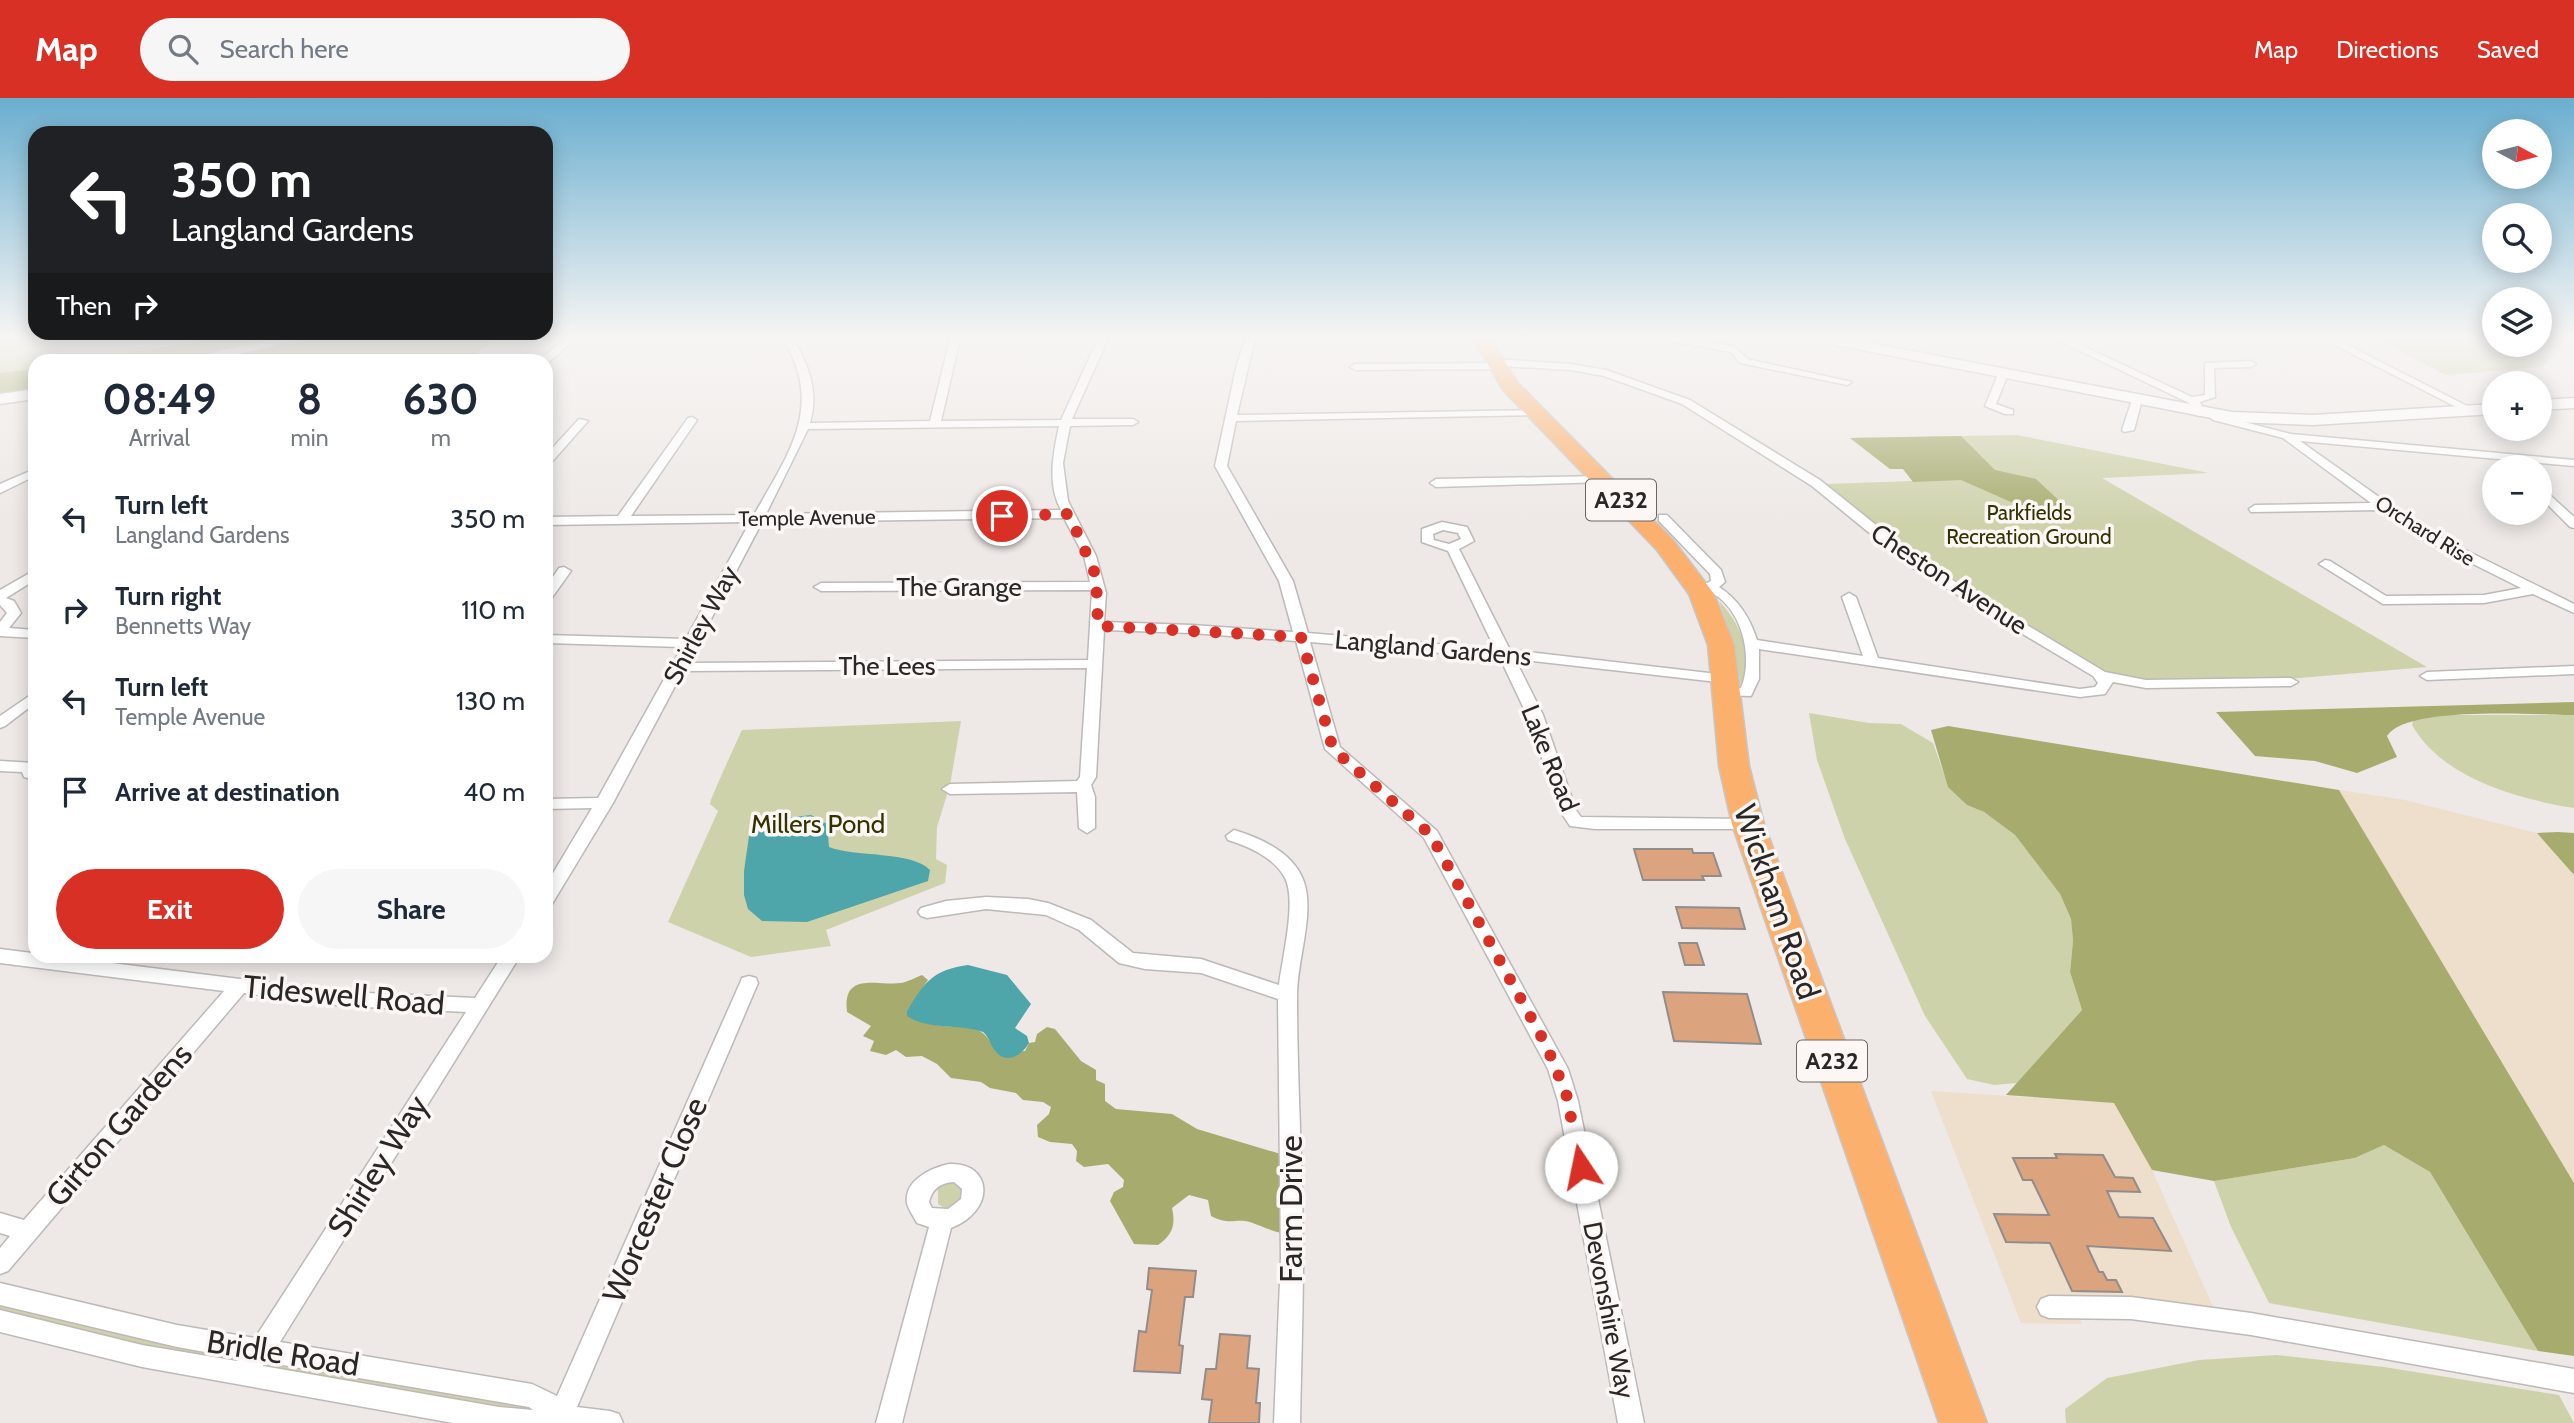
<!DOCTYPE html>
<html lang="en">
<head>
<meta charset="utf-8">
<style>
  :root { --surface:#fff; --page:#f6f6f7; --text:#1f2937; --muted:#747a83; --accent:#d93025 }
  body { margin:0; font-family:Cabin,sans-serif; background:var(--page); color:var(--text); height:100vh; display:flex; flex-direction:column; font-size:26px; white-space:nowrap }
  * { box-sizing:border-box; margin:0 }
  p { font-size:23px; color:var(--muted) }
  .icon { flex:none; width:38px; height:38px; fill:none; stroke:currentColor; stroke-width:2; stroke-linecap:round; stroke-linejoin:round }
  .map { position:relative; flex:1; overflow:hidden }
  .details { position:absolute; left:28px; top:256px; width:525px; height:609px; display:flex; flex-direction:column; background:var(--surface); border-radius:21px; box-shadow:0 4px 18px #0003 }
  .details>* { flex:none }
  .banner { position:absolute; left:28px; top:28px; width:525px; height:214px; border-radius:21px; box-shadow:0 4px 18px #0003; background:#202124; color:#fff; overflow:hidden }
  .needle { width:46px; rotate:97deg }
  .buttons { position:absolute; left:2482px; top:21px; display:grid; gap:14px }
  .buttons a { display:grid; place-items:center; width:70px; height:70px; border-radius:50%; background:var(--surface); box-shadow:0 4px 18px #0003; font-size:35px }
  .pin { position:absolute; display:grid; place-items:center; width:60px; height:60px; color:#fff; margin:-30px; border:4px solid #fff; border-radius:50%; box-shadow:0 2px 7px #0007 }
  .me { position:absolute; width:77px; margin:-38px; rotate:349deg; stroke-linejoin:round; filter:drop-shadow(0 0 5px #0008) }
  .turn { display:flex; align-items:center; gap:24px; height:147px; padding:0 28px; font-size:32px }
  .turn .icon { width:91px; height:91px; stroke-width:2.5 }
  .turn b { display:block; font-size:49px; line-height:60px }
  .then { display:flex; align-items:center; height:66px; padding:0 28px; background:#0003; gap:14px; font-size:26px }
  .eta { display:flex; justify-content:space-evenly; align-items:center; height:119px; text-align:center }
  .eta b { font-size:42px; font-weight:700; line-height:49px }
  .cta { display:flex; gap:14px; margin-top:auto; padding:14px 28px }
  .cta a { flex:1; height:80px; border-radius:42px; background:var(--accent); color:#fff; font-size:28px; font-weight:700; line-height:80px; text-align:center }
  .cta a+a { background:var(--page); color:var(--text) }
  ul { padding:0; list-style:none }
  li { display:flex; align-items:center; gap:21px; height:91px; padding:0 28px }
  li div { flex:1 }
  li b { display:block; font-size:26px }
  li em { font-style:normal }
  header { display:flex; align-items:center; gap:42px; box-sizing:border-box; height:98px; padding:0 35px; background:var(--accent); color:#fff }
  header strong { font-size:33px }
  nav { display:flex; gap:38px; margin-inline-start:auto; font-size:24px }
  .search { width:490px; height:63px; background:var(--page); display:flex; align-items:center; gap:18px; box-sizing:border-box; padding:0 24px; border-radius:38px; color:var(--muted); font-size:26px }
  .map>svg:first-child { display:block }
</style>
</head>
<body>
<header>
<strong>Map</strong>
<div class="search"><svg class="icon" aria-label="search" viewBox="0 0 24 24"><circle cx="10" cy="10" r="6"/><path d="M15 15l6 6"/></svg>Search here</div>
<nav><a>Map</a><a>Directions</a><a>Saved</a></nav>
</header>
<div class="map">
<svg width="2574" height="1325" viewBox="0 0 2574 1325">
  <rect width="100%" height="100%" fill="#eee9e6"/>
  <g fill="#eedecc">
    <path d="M2339 692 2405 702 2537 735 2574 777V1085Z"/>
    <path d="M1931 993 2115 1005 2152 1072 2215 1213 2072 1203 2082 1226 2021 1225Z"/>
  </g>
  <g fill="#ced2ab">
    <path d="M0 241H285L198 262H35V295L0 302Z"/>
    <path d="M2377 241H2450L2494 245 2518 256 2550 259 2543 269 2446 277Z"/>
    <path d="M2017 337 2209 375 2102 380 2427 569 2288 581 2145 583 2106 574 1897 446 1827 386 1913 383 1903 371H1890L1850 340Z"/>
    <path d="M1719 503C1741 526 1753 556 1741 587L1732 540Z"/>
    <path d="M1809 615 1869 625 1901 626 1933 645 1944 676 1967 707 1984 714 2015 737 2060 796 2071 821 2073 843 2070 874 2082 912 2017 985 1994 987 1967 981 1925 918 1845 741 1817 662Z"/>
    <path d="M2443 617H2574V710C2518 701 2443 681 2412 627L2414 621Z"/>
    <path d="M961 623 950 687 937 729 936 761 947 767 945 785 826 832 831 848 751 859 668 824 718 713 710 706C710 701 737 643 742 632Z"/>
    <path d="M2384 1047 2430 1074 2538 1253 2269 1205 2231 1129 2214 1083 2355 1060Z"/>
    <path d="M947 1080 963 1088 960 1103 946 1111 938 1106V1090Z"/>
    <path d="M0 1203 238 1258 231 1264 172 1255 0 1213Z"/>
    <path d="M2277 1257 2384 1269 2559 1297 2574 1325H2066L2065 1311 2107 1280 2199 1262Z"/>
    <path d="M270 1263 546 1309 540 1317 265 1271Z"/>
  </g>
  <g fill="#a7ac6e">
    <path d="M210 241H272L176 262H87Z"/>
    <path d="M306 241H494L468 262H232V257Z"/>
    <path d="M35 271V290L0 295V275Z"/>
    <path d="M1961 338 1995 372 2036 381 2066 409 2036 415 1961 382 1913 384 1903 371H1890L1850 340Z"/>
    <path d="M2574 604V617C2537 617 2406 607 2387 638L2397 659 2357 675 2315 663 2255 658 2216 614Z"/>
    <path d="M1948 628 2339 692 2574 1085V1258L2538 1253 2430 1074 2384 1047 2355 1060 2214 1083 2152 1072 2114 1005 2006 997 2082 912 2070 874 2073 843 2071 821 2060 796 2015 737 1984 714 1967 707 1948 689 1931 632Z"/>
    <path d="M2558 734 2574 735V777L2537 735Z"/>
    <path d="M922 877 928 882 907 913C917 918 931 927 942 928 970 930 983 925 996 954L1025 953 1029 945 1035 944 1037 936 1047 929 1055 931 1081 963 1096 972V982L1105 986V1003L1116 1011 1172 1016 1197 1031 1284 1057 1283 1135C1270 1133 1262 1128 1250 1124 1235 1120 1230 1128 1211 1118L1208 1102 1189 1097 1172 1110C1176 1128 1172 1137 1158 1147L1134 1146 1110 1103 1114 1094 1123 1089 1124 1082 1108 1066 1084 1069 1076 1063 1077 1053 1072 1046 1050 1044 1038 1039 1037 1027 1049 1016 1051 1009 1043 1004 1023 1002 1016 995 990 990 981 984 951 980 937 966 922 958 906 959 896 952 886 957 870 953 874 943 863 938 871 928 847 914C842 873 877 888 901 885 908 884 916 879 922 877Z"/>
  </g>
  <g fill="#4ea6aa">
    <path d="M811 717 827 726 829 749C853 759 913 753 930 772L928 783 807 824 762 823 748 811 744 797V773L750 731 758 725 768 722Z"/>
    <path d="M968 867 1007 877 1031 906 1015 930 1027 938 1029 945C1023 956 1007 967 996 954 990 947 990 940 983 934 957 925 930 933 907 918V913C924 885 932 872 968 867Z"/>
  </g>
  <g fill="#dca37f" stroke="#928d8b" stroke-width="2">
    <path d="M1634 751H1692L1693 755H1713L1721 778H1702L1704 782H1643Z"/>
    <path d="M1676 809 1739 810 1745 831 1682 830Z"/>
    <path d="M1679 845H1697L1704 867H1685Z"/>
    <path d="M1663 894 1747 896 1761 946 1674 943Z"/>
    <path d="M2055 1056 2103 1057 2115 1079 2133 1080 2140 1094 2107 1093 2119 1119 2153 1120 2171 1153 2087 1148 2099 1174H2103L2107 1182H2116L2122 1194 2072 1193 2050 1145 2006 1144 1994 1116 2049 1117 2032 1082H2023L2013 1060H2057Z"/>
    <path d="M1149 1170 1196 1173 1193 1199H1185L1179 1247 1183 1248 1180 1275 1134 1273 1139 1233 1146 1234 1152 1192 1147 1191Z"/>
    <path d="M1220 1236 1250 1238 1247 1270 1259 1271 1256 1305H1260L1259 1325H1209L1212 1302 1202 1301 1206 1271H1216Z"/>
  </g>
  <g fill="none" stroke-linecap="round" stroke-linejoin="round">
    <defs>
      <g id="street">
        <path d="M564 241H575L549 264 540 262Z"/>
        <path d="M783 241H793C809 267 819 294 810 325L930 323 950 241H960L941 323 1061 322 1098 241H1108L1072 321H1133L1138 324 1133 327 1070 328 1063 365 1068 403 1096 458 1106 495 1104 524 1192 527 1293 534 1279 483 1215 368 1236 270 1245 241H1255L1237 317 1540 312 1541 314 1536 317 1236 323 1227 368 1293 483 1308 535 1495 551 1448 453 1422 444V431L1442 424 1467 429 1474 443 1459 451 1510 552 1726 577 1733 581 1726 585 1515 561 1543 617 1576 712 1581 719 1748 721 1756 726 1748 731H1595L1570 728 1560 713 1527 617 1500 560 1310 544 1340 649 1437 733 1568 971 1578 1003 1644 1325H1618L1558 1003 1548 971 1424 740 1325 651 1296 543 1192 535 1104 532 1096 679 1091 687 1095 699V730L1087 735 1079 730 1077 694 950 696 942 691 950 686 1077 683 1080 679 1087 570 683 573 613 705 552 806 546 808V787L592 710 546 711V701L598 700 682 549 546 545V537L686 541 750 424 546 427V419L618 418 688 320 692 319 697 322 631 418 754 417C788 356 825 309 783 241ZM1059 328C1053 356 1047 386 1061 412L766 416 808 331ZM1064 420 1084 458 1090 484 821 485 814 489 821 493 1092 492 1088 562 688 565 762 424ZM1443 432 1458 435 1461 441 1449 446 1434 442 1433 436Z"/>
        <path d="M1659 241H1686L1734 248 1747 261 1852 284 1847 287 1740 265 1731 254Z"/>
        <path d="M2055 241H2068L2192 299 2205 297V265L2251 263 2256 266 2251 269 2214 270 2215 299 2200 304 2205 315 2200 318 2196 317 2193 308 2187 304Z"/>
        <path d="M2323 241H2336L2477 313 2468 315Z"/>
        <path d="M1494 261 1571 266 1606 272 1690 302 1820 382 1921 463 2105 574 2146 582 2291 580 2298 584 2291 588 2146 590 2113 584 2105 596 2080 599 1759 551V581L1751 598 1722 597 1720 594 1722 591 1741 590C1754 559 1742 508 1708 493 1703 491 1696 491 1691 490V484L1707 485 1711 483 1710 476 1659 423V417H1667L1721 472 1725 484 1719 489C1739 502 1750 520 1757 542L1863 558 1842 499 1849 495 1856 499 1878 560 2080 591 2095 589 2098 585 2093 578 1911 469 1812 388 1682 306 1604 278 1571 272 1502 268 1497 271 1355 272 1350 269 1355 266 1490 265Z"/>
        <path d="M1999 274 2008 276 1996 306 2013 312V316H2005L1985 308Z"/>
        <path d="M2137 299 2142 302 2134 332 2124 334 2122 332 2132 302Z"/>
        <path d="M2209 315 2291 336 2574 362V368L2300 343 2427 433 2574 506V515L2533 496 2484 505 2383 506 2319 466 2325 462 2330 463 2386 498 2484 497 2521 490 2419 439 2381 412 2251 414 2249 411 2255 407 2371 405 2283 340 2213 322 2208 317Z"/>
        <path d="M579 321 588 323 550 366 546 367V357Z"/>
        <path d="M35 371V378L0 395V386Z"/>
        <path d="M1601 378 1605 380V384L1436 389 1430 385 1436 381Z"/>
        <path d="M2539 387 2574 419V430L2570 429 2539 398Z"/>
        <path d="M564 469 571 473 551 501 546 502V489L559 470Z"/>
        <path d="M35 472V482L6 500 14 503 21 515 9 530 35 532V540L0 538V524L7 515 0 507V492Z"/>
        <path d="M2574 568V576L2427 582 2420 578 2427 574Z"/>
        <path d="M35 594V605L5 628 0 630V618Z"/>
        <path d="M0 663 35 665V682L24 679 22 674 0 673Z"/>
        <path d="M1234 732C1261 740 1294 755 1304 784 1315 817 1296 865 1297 900 1297 987 1303 1074 1303 1160 1303 1215 1301 1270 1300 1325H1274L1281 1160 1278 901 1201 875 1145 871 1119 865 1079 832 1046 817 986 811 927 820 921 818 918 814 921 810 946 803 986 799 1028 801 1048 805 1091 822 1133 855 1201 861 1279 887C1282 861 1297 803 1285 780 1275 760 1248 748 1228 742L1226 738Z"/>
        <path d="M0 851 345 894 475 900 502 858H520L280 1244 532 1286 557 1298 740 885 742 880 749 878 756 880 758 885 577 1309 610 1313 619 1316 623 1325H453L142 1269 0 1234V1212L142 1247 237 1263 239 1260 177 1249 0 1207V1185L177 1227 255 1240 466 914 345 908 244 895 8 1173 0 1176V1150L10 1138 0 1135V1115L24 1122 224 893 0 865ZM265 1264 529 1309 533 1312 499 1309 263 1268Z"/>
        <path d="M949 1066C993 1064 996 1113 951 1130L902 1325H876L929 1129 917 1125C914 1119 908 1111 907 1105 904 1082 931 1070 949 1066ZM954 1084 962 1091 961 1101 948 1111 932 1110 929 1104C932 1091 940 1085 954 1084Z"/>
        <path d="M2049 1198 2131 1199 2251 1215 2574 1271V1295L2251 1237 2131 1221 2049 1220 2041 1217 2037 1209 2041 1201Z"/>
      </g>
      <g id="secondary">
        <path d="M272 241H299L216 262H192L194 259Z"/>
        <path d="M1819 241H1849L2232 314 2313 317 2494 306V316L2313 327 2232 324 1826 245Z"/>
        <path d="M35 291V301L0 306V296Z"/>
        <path d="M2574 300V310L2539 312V302Z"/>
      </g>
      <path id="highway" d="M1473 241H1491L1518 285 1673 442 1714 496 1734 547 1749 668 1764 726 1987 1325H1939L1732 726 1719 668 1708 547 1689 496 1657 452 1503 292Z"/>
    </defs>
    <use href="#street" stroke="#bdb9b6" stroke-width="3"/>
    <use href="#secondary" stroke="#bdb9b6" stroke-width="3"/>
    <use href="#highway" stroke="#c8c7c7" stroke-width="3"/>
    <use href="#street" fill="#fff" fill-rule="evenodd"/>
    <use href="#secondary" fill="#fff" fill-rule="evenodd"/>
    <use href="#highway" fill="#fcb06e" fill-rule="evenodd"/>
  </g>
  <linearGradient id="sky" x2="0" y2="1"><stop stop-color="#6aaecf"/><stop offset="0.56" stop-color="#f7f5f4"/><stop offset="1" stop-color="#f7f5f4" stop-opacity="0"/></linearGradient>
  <rect width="2574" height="427" fill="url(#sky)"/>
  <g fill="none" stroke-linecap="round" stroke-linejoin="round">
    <path stroke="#d93025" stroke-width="12" stroke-dasharray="0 21.6" d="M1002 418 1069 416 1096 478 1098 528 1301 539 1333 651 1431 737 1546 947 1566 995 1581 1069"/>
  </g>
  <g text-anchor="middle" stroke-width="7" stroke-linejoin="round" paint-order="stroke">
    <g font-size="21" fill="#313300" stroke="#fcf7f4">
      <text x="2029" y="422">Parkfields<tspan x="2029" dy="24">Recreation Ground</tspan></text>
    </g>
    <g font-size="21" fill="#2a2827" stroke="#fcf7f4">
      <text transform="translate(807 420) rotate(-1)" y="7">Temple Avenue</text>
      <text transform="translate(2425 433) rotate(32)" y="7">Orchard Rise</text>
    </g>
    <g fill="#fcf7f4" stroke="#696664" stroke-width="2">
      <rect x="1586" y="381.5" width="70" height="41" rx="5"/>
      <rect x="1797" y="942.5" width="70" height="41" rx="5"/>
    </g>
    <g font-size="24" font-weight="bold" fill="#2a2827">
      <text x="1621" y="410">A232</text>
      <text x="1832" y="971">A232</text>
    </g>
    <g font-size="26" fill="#2a2827" stroke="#fcf7f4">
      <text transform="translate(1949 481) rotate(33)" y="9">Cheston Avenue</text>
      <text x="959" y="498">The Grange</text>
      <text transform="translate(701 527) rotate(-62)" y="9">Shirley Way</text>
      <text transform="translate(1433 550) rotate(5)" y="9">Langland Gardens</text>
      <text x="887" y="577">The Lees</text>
      <text transform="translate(1550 660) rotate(68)" y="9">Lake Road</text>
      <text transform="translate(1609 1212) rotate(79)" y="9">Devonshire Way</text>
    </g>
    <g font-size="26" fill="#313300" stroke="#fcf7f4">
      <text x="818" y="735">Millers Pond</text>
    </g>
    <g font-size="32" fill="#2a2827" stroke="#fcf7f4">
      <text transform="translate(1777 804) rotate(71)" y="11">Wickham Road</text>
      <text transform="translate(344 897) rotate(5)" y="11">Tideswell Road</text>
      <text transform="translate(119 1027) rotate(-49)" y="11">Girton Gardens</text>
      <text transform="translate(378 1068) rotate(-58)" y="11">Shirley Way</text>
      <text transform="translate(655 1102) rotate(-67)" y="11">Worcester Close</text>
      <text transform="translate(1291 1111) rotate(-90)" y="11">Farm Drive</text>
      <text transform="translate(283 1255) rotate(9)" y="11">Bridle Road</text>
    </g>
  </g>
</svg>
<div class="buttons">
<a><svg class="needle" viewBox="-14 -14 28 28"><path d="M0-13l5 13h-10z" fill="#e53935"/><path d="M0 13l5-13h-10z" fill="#747a83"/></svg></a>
<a><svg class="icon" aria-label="search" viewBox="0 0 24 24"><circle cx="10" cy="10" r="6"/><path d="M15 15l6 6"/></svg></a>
<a><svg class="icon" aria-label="layers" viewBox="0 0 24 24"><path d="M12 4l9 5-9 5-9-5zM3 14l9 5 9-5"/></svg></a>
<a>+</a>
<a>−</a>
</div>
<div class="pin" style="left:1002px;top:418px;background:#d93025"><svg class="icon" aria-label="arrive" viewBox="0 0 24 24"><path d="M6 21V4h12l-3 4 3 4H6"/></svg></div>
<svg class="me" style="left:1581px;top:1069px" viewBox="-20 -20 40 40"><circle r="19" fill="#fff"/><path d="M0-13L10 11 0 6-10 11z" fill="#d93025"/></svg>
<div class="banner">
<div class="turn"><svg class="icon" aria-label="left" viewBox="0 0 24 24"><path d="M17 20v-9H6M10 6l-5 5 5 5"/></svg><div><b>350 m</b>Langland Gardens</div></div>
<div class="then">Then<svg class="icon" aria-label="right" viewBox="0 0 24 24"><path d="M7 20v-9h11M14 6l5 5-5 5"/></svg></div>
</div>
<section class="details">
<div class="eta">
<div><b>08:49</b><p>Arrival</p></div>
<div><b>8</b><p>min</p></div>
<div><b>630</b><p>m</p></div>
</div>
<ul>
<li><svg class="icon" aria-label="left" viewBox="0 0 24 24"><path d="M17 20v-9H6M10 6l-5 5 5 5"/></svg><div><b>Turn left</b><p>Langland Gardens</p></div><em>350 m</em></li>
<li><svg class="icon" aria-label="right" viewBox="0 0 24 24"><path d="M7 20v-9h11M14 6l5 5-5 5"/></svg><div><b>Turn right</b><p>Bennetts Way</p></div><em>110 m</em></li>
<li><svg class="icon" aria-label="left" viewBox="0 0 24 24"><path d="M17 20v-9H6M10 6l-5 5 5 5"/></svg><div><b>Turn left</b><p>Temple Avenue</p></div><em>130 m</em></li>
<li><svg class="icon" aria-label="arrive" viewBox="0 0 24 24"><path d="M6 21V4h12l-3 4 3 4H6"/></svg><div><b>Arrive at destination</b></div><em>40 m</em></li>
</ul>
<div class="cta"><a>Exit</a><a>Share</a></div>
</section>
</div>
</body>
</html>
